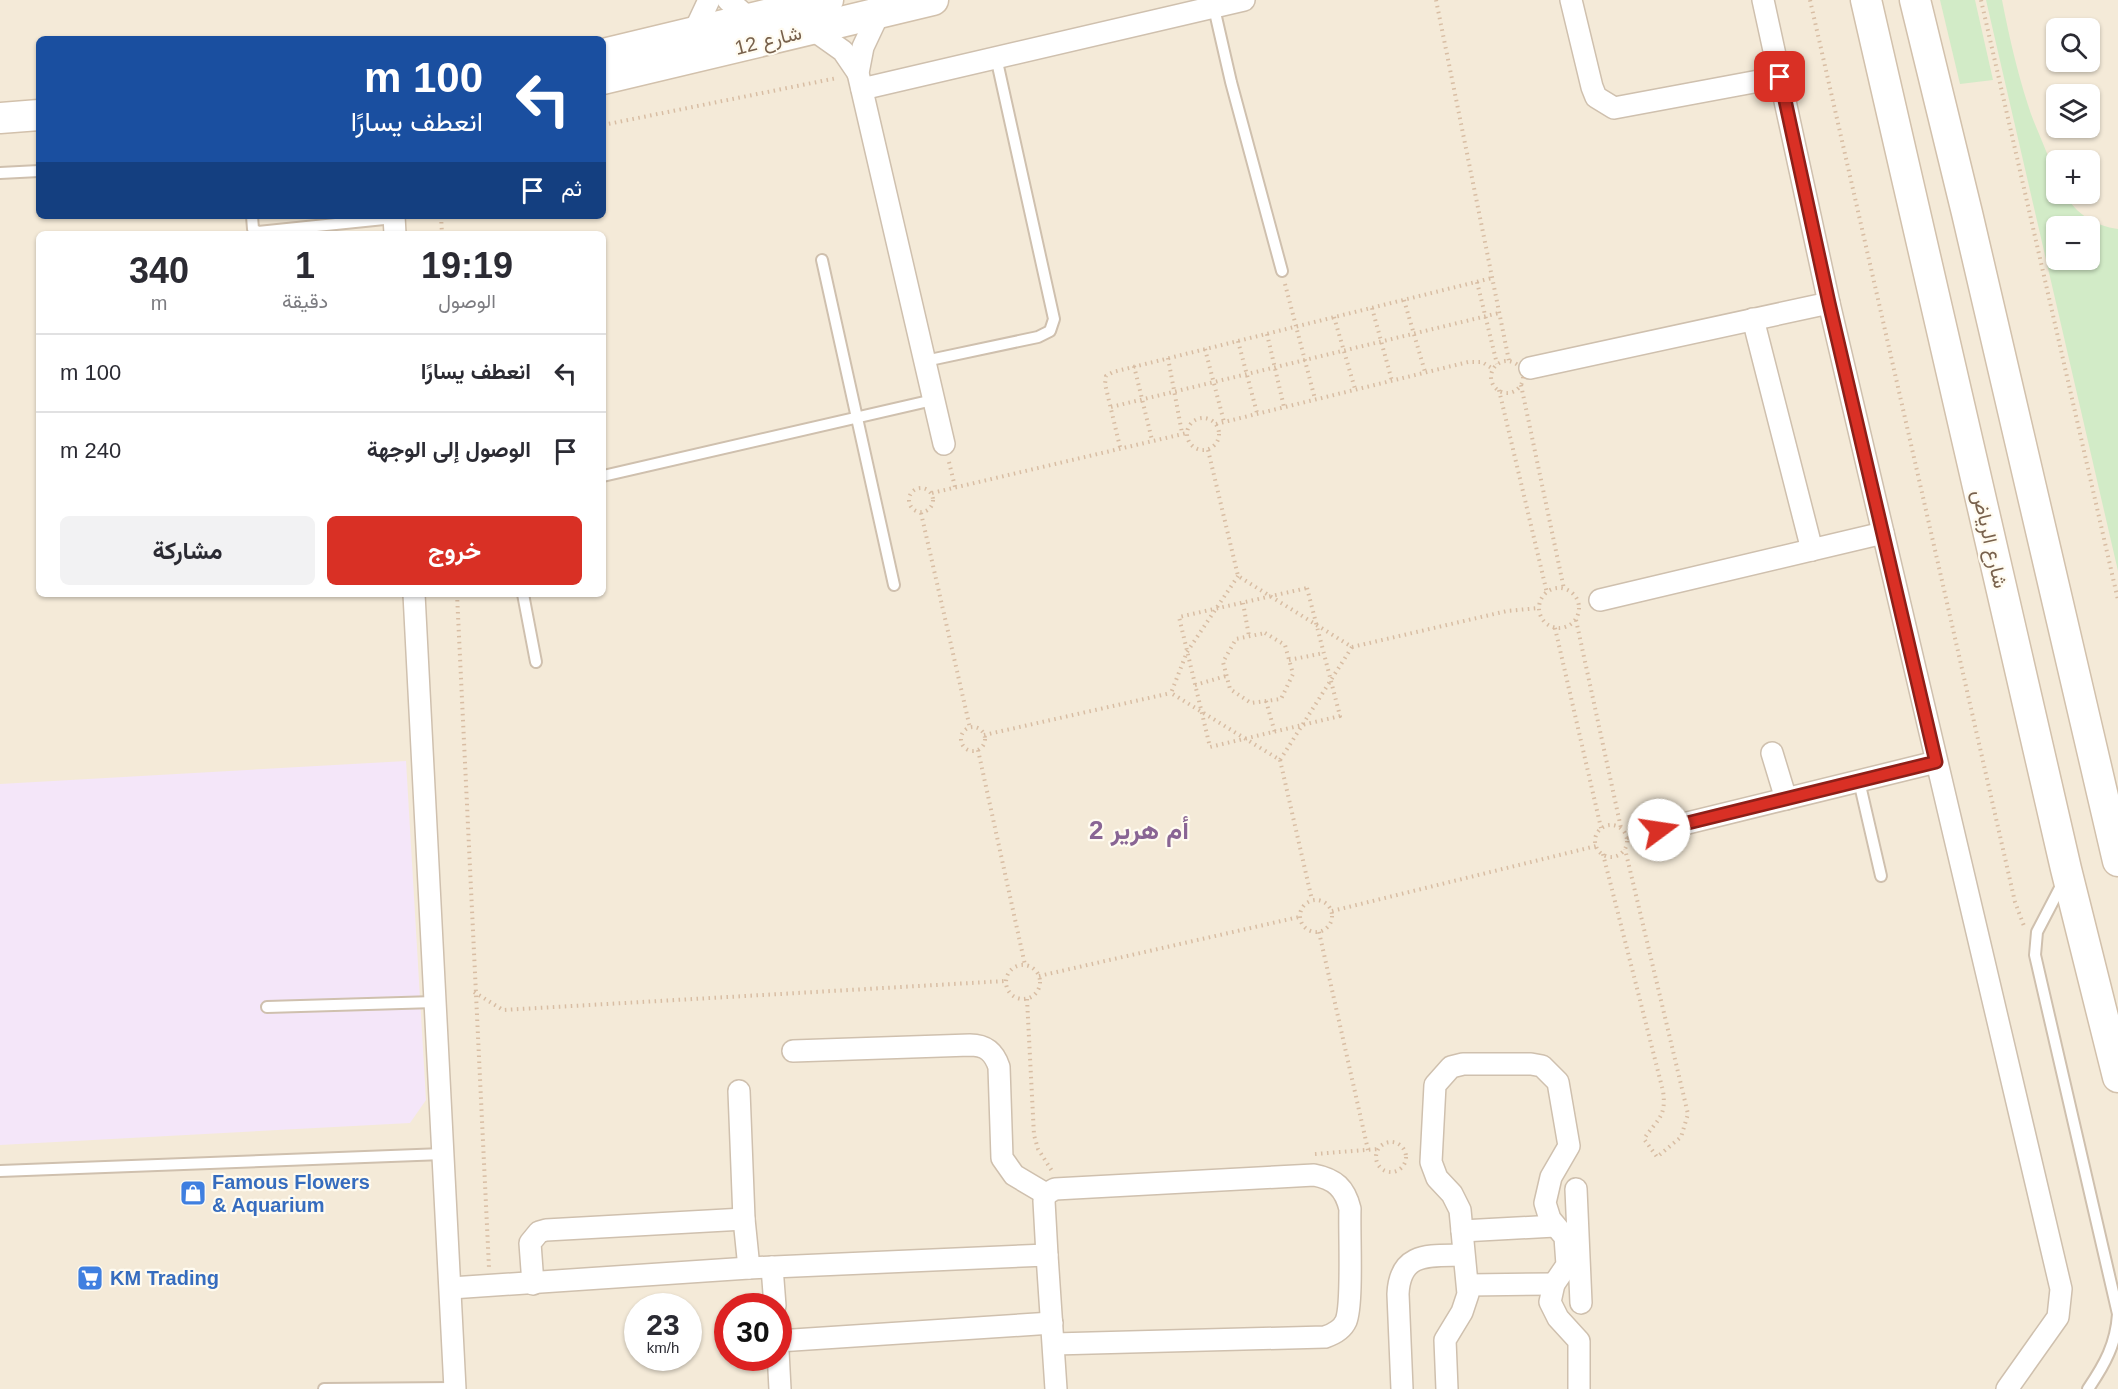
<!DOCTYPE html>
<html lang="ar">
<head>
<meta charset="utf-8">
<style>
  :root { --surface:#fff; --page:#f2f2f3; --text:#2b2b33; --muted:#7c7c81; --line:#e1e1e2; --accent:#d93025 }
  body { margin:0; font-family:Helvetica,Vazirmatn,sans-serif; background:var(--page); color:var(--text); direction:rtl; height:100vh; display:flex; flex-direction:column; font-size:22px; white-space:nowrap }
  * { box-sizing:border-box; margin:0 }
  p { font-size:20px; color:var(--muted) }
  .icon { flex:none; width:33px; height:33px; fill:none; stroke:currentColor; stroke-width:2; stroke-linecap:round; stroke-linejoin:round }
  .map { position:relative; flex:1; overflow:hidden; direction:ltr }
  .sheet { position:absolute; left:36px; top:231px; width:570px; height:366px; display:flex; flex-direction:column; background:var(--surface); border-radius:9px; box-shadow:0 2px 4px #0004; direction:rtl }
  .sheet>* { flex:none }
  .guide { position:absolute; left:36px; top:36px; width:570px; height:183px; border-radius:9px; box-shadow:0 2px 4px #0004; direction:rtl; background:#1a4fa0; color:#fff; overflow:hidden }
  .controls { position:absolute; left:2046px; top:18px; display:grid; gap:12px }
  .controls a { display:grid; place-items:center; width:54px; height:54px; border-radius:9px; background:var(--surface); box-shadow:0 2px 4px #0004; font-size:30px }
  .speed { position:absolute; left:624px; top:1293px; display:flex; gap:12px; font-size:30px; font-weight:700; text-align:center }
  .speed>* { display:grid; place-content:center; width:78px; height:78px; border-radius:50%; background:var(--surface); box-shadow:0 2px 4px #0004; line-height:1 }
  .speed small { font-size:15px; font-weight:400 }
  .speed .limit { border:9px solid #d22; background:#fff; color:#111 }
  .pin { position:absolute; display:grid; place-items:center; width:51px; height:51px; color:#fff; margin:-26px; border-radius:12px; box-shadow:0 3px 9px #0006 }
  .me { position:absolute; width:66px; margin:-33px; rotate:76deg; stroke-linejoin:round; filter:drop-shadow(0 0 4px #0008) }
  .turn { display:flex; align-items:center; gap:21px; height:126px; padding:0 24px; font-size:27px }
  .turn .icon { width:78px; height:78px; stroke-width:2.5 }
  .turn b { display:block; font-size:42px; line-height:51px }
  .then { display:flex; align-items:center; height:57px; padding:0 24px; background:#0003; gap:12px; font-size:22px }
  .eta { display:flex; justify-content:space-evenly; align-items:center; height:102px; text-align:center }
  .eta b { font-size:36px; font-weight:700; line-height:42px }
  .button { display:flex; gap:12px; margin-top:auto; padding:12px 24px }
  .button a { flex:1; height:69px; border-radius:9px; background:var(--accent); color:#fff; font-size:24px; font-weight:700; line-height:69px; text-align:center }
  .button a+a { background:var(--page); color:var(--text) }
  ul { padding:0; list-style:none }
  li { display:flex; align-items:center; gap:18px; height:78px; padding:0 24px; border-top:2px solid var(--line) }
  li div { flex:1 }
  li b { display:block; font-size:22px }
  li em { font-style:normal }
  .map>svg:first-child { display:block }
</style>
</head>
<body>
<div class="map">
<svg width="2118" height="1389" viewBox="0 0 2118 1389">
  <rect width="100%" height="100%" fill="#fdf7ea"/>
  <path fill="#f4ead8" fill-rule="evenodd" d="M0 0H2118V1389H0ZM2056 28H2090V62H2056ZM39 39H603V216H39ZM2056 94H2090V128H2056ZM2056 160H2090V194H2056ZM2056 226H2090V260H2056ZM39 234H603V594H39ZM638 1306H688V1358H638ZM728 1306H778V1358H728Z"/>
  <path fill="#f4e6f9" d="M406 761 426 1100 410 1123 0 1145V784Z"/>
  <g fill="#d2ebc7" fill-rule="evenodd">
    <path d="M1940 0H1975L1993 80 1960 84Z"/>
    <path d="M1986 0H2002C2009 36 2017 71 2028 105 2037 135 2056 163 2056 194H2065C2076 214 2095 226 2118 229V571ZM2056 226H2090V260H2056Z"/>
  </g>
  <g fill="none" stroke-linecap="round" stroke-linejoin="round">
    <defs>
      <g id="lane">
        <path d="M1214 8 1231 82 1282 271"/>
        <path d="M0 173 39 171"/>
        <path d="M252 216 253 229 258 232 394 218"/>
        <path d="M822 260 894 585"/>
        <path d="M925 361 1038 337 1050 331 1054 319 996 57"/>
        <path d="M603 476 933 400"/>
        <path d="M523 594 536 662"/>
        <path d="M1859 781 1881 876"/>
        <path d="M2062 884 2037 932 2035 955 2118 1314C2116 1344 2105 1364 2088 1389"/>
        <path d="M267 1007 435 1002"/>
        <path d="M0 1171 443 1154"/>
        <path d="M324 1389 455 1388"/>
      </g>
      <g id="street">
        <path d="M728 0 744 14 756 17"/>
        <path d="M1571 0 1592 87 1596 97 1614 108 1780 77"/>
        <path d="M1763 0 1829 303 2061 1289 2058 1317 2007 1389"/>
        <path d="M879 13 863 47 858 73 944 444"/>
        <path d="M812 29 843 51 858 73"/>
        <path d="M694 32 709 0"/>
        <path d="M862 89 1244 0"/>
        <path d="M394 216 395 234"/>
        <path d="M1753 319 1812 550"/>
        <path d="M1530 368 1829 303"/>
        <path d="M414 594 455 1389"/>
        <path d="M1600 600 1883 533"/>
        <path d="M1772 753 1786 799"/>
        <path d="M1659 830 1936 762"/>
        <path d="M793 1051 970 1045C986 1045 994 1052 999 1067L1002 1158 1014 1175 1046 1194"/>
        <path d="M739 1091 744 1219 749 1268"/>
        <path d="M1576 1189 1581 1303"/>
        <path d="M1462 1231 1555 1226"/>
        <path d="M1047 1255 1044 1201 1046 1194 1055 1189 1314 1175C1335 1179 1345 1188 1350 1209 1349 1232 1353 1304 1346 1321 1342 1330 1334 1334 1325 1337L1054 1344"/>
        <path d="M772 1267 775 1306"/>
        <path d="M533 1284 530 1243 539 1232 546 1230 744 1219"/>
        <path d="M1468 1285 1554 1284"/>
        <path d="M451 1288 749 1268 1047 1255 1056 1389"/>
        <path d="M778 1341 1052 1323"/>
        <path d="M778 1351 780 1389"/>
        <path d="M1402 1389 1398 1294C1400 1251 1430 1256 1463 1255"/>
        <path d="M1447 1389 1445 1340 1462 1312 1468 1294 1460 1210 1452 1194 1437 1178 1431 1162 1435 1085 1451 1067 1463 1064H1531L1542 1066 1558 1082 1569 1146 1551 1177 1545 1203 1550 1219 1565 1237 1567 1265 1554 1284 1550 1302 1558 1318 1579 1341V1389"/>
      </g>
      <g id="secondary">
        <path d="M1866 0 2066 869 2118 1077"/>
        <path d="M1915 0 1967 213 2118 861"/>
        <path d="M603 54 828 0"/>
        <path d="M603 79 933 0"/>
        <path d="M0 118 39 115"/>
      </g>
    </defs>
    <use href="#lane" stroke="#cfc0ae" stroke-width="14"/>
    <use href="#street" stroke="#cfc0ae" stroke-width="24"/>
    <use href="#secondary" stroke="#d2c1ac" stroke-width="33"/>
    <g stroke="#d8bda3" stroke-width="4" stroke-dasharray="1.5 4.5" stroke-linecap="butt">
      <path d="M1436 0 1509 361"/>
      <path d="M1810 0 2015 902 2024 926"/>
      <path d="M1981 0 2118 600"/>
      <path d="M603 125 837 78"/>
      <path d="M441 216 442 234"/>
      <path d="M1477 282 1497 364"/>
      <path d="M1285 284 1315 399"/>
      <path d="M1404 300 1425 372"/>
      <path d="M1372 308 1392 381"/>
      <path d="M1334 317 1355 389"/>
      <path d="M1267 334 1284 407"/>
      <path d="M1238 341 1257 413"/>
      <path d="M1205 349 1224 422"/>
      <path d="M1168 358 1182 433"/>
      <circle cx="1507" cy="377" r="16"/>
      <path d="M1134 366 1152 440"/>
      <path d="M1521 385 1564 589"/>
      <path d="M1499 390 1547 593"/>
      <path d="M1111 407 1499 313"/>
      <circle cx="1203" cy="434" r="16"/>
      <path d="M1216 424 1468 362H1482L1493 369"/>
      <path d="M1120 447 1105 384 1106 376 1113 372 1492 278"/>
      <path d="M1208 450 1238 576 1352 647 1280 760 1171 693 1187 652 1238 576"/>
      <path d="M949 462 955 487"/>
      <circle cx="921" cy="500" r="12"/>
      <path d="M932 493 1187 433"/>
      <path d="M921 513 970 728"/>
      <path d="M1307 588 1340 716 1210 747 1179 617Z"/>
      <circle cx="1559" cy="608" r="20"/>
      <path d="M457 594 489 1268"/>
      <path d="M1243 603 1249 636"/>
      <path d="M1576 620 1621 828"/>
      <path d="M1555 628 1601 828"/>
      <path d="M1265 633 1285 645 1293 674 1281 699 1251 703 1230 689 1223 662 1236 639Z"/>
      <path d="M1352 647 1507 611 1539 608"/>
      <path d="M1289 660 1324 653"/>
      <path d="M1195 685 1226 676"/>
      <path d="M1266 701 1275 733"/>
      <circle cx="973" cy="739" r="12"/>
      <path d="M984 735 1171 693"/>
      <path d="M978 750 1025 965"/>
      <path d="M1280 760 1312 900"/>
      <circle cx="1611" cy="841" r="16"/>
      <path d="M1627 838 1641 835"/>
      <path d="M1603 854 1663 1091C1667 1118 1656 1120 1644 1139L1657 1157 1681 1137 1688 1114 1625 849"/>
      <circle cx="1316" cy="916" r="16"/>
      <path d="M1332 911 1596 846"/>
      <path d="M1319 932 1368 1150"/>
      <circle cx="1023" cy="982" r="17"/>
      <path d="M1039 976 1299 917"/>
      <path d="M474 992 503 1010 1005 981"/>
      <path d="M1027 999 1034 1135 1038 1149 1052 1171"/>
      <circle cx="1391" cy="1157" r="15"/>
      <path d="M1315 1154 1378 1149"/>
    </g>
    <use href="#lane" stroke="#fff" stroke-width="10"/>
    <use href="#street" stroke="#fff" stroke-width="21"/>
    <use href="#secondary" stroke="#fff" stroke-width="30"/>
  </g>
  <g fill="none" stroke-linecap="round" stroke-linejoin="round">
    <defs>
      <path id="route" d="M1659 830 1936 762 1829 303 1780 77"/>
    </defs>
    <use href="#route" stroke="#8d1f18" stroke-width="15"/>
    <use href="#route" stroke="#d93025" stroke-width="10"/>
  </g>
  <defs>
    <symbol id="shop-square" viewBox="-11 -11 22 22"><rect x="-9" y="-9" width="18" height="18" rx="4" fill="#3f7fe0" stroke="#fffbf0"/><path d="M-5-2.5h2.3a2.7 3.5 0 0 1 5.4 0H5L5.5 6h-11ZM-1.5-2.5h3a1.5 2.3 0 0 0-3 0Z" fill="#fff"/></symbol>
    <symbol id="supermarket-square" viewBox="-11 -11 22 22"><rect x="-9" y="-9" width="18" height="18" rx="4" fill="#3f7fe0" stroke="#fffbf0"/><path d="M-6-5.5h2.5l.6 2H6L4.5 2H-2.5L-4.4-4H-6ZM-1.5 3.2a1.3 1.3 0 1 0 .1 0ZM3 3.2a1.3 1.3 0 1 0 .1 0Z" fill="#fff"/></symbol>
  </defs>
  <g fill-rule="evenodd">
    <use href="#shop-square" x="178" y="1178" width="30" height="30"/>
    <use href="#supermarket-square" x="75" y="1263" width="30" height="30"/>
  </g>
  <g text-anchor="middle" stroke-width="4.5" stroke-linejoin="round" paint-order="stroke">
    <g font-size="20" fill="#78614c" stroke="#fffbf0">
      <text transform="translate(768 40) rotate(-14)" y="7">شارع 12</text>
      <text transform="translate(1990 539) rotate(77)" y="7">شارع الرياض</text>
    </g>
    <g font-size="20" font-weight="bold" fill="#366cbe" stroke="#fffbf0" text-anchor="start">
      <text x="212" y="1189">Famous Flowers<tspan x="212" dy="23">&amp; Aquarium</tspan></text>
      <text x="110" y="1285">KM Trading</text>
    </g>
    <g font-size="26" font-weight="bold" fill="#896594" stroke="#fffbf0">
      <text x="1139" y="839">أم هرير 2</text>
    </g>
  </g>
</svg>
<div class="controls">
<a><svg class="icon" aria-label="search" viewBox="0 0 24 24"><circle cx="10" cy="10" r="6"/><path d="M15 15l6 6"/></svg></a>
<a><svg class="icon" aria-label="layers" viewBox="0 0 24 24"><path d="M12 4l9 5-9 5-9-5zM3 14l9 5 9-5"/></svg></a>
<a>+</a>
<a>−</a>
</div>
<div class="speed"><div>23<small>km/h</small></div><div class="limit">30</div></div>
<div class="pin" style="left:1780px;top:77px;background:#d93025"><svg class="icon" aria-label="arrive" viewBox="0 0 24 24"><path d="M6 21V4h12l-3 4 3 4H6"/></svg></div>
<svg class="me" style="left:1659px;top:830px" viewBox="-20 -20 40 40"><circle r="19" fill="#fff"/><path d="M0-13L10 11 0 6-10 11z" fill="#d93025"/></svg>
<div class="guide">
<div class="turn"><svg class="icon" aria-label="left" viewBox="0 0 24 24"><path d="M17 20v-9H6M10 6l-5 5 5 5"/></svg><div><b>100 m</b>انعطف يسارًا</div></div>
<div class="then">ثم<svg class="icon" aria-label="arrive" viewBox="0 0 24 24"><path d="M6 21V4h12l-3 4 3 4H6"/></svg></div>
</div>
<section class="sheet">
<div class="eta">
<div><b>19:19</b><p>الوصول</p></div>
<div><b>1</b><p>دقيقة</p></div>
<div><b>340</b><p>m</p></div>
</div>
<ul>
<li><svg class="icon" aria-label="left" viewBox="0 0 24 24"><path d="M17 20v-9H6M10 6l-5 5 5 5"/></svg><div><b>انعطف يسارًا</b></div><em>100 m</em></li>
<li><svg class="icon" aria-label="arrive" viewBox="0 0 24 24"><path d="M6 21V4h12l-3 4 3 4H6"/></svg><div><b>الوصول إلى الوجهة</b></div><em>240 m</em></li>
</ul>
<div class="button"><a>خروج</a><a>مشاركة</a></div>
</section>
</div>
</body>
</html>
